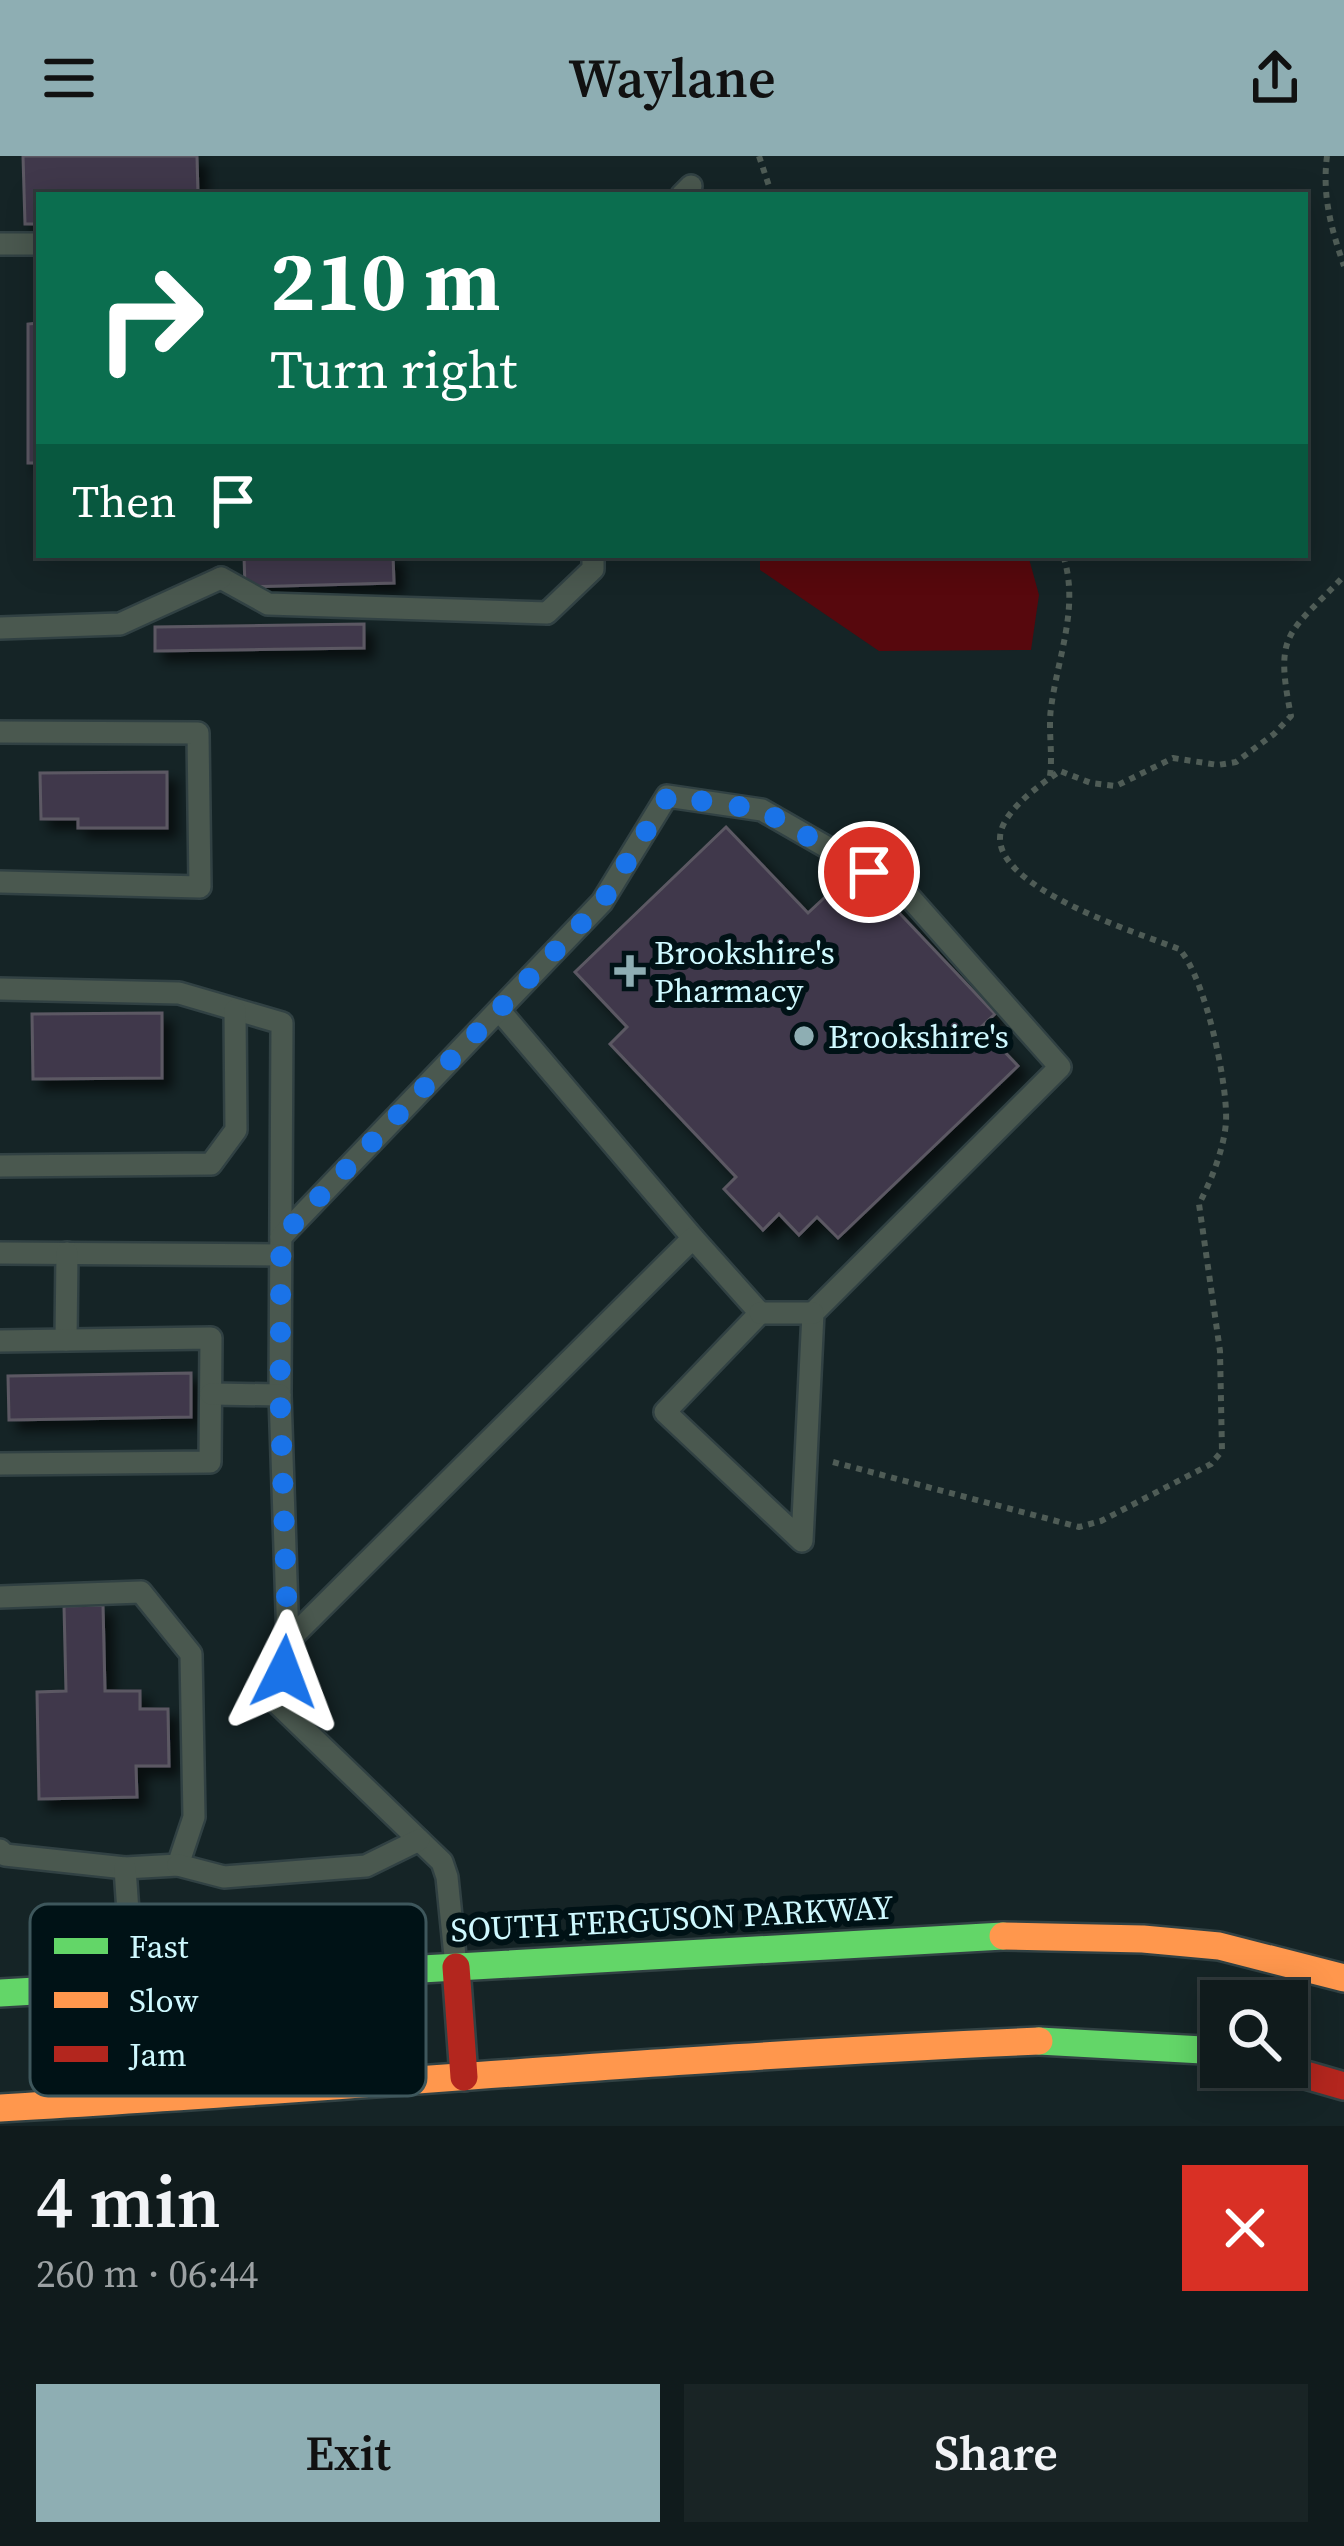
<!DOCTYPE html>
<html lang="en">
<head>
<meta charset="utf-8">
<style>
  :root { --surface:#101b1c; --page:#192425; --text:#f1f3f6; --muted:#9ca1a3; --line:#30393b; --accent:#8eaeb3 }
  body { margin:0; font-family:"Source Serif 4",serif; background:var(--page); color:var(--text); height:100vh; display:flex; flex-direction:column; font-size:45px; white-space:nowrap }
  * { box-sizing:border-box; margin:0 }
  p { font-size:39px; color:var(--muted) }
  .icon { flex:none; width:66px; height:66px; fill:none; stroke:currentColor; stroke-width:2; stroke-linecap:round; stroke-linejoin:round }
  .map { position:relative; height:1970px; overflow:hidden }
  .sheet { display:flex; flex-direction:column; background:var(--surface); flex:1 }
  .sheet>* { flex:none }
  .guide { position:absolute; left:36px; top:36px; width:1272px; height:366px; border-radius:0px; box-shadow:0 6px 30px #0003,0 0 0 3px var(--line); background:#0b6e4f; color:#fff; overflow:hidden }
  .fabs { position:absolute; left:1200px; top:1824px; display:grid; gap:24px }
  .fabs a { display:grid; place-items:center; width:108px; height:108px; border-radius:0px; background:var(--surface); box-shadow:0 6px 30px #0003,0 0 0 3px var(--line); font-size:60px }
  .pin { position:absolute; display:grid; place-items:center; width:102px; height:102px; color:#fff; margin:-51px; border:6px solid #fff; border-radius:50%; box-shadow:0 3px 12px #0007 }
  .me { position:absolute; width:132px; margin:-66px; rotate:3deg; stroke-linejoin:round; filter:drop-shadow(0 0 9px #0008) }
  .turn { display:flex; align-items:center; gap:42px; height:252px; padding:0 36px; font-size:54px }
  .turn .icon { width:156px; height:156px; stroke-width:2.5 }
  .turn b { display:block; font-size:84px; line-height:102px }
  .then { display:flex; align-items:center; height:114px; padding:0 36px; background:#0003; gap:24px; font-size:45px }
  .round { display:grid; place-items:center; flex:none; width:126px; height:126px; border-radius:0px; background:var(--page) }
  .summary { display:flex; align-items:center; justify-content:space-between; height:204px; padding:0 36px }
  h1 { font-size:72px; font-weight:600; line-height:90px }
  .primary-button { display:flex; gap:24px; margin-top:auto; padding:24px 36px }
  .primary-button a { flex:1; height:138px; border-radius:0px; background:var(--accent); color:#111; font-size:48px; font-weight:600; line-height:138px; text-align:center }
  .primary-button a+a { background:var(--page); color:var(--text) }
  header { display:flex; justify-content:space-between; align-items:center; height:156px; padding:0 36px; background:var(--accent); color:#111; font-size:54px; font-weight:600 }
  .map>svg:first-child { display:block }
</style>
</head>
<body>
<header><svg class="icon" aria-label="menu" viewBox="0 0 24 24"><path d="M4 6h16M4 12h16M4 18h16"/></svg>Waylane<svg class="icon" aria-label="share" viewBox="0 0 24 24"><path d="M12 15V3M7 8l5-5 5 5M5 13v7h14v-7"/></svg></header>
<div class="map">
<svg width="1344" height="1970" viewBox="0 0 1344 1970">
  <defs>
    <filter id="shadow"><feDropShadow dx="9" dy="9" stdDeviation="6" flood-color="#0009"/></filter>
  </defs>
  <rect width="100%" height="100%" fill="#152426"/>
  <path fill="#57080d" d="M760 399H1028L1039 439 1031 494 879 495 760 414Z"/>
  <g fill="#40394b" stroke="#5c5964" stroke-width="3" filter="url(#shadow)">
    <path d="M23 0H197L198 39H39V68H25Z"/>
    <path d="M39 167V307H28V168Z"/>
    <path d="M393 399 394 427 245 431 244 400Z"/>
    <path d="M364 468V492L155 495V471Z"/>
    <path d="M167 616V672H78V663H41L40 617Z"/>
    <path d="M726 671 808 757 839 728 870 760 887 744 995 858 981 871 1018 910 838 1082 817 1061 799 1079 779 1058 763 1074 724 1033 736 1021 610 888 627 871 575 816Z"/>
    <path d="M162 857V922L33 923 32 858Z"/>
    <path d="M191 1217V1261L9 1264 8 1220Z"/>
    <path d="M103 1449 105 1535H140V1553H168L169 1610H136L137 1641 39 1643 37 1536 66 1535 64 1450Z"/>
  </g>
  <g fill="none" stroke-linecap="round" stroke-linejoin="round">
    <defs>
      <g id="lane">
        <path d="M682 39 691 30"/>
        <path d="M0 88H39"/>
        <path d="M221 422 268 448 547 457 593 413V399"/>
        <path d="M0 472 120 468 221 422"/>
        <path d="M0 576 198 577 200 731 0 726"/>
        <path d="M0 833 179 837 282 867 280 1239 288 1485 279 1549 442 1706 447 1721 456 1810"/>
        <path d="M499 854 693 1082"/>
        <path d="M0 1010 211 1008 236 974 235 854"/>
        <path d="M281 1081 602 746 667 640 762 654 905 736 1060 911 813 1157 802 1385 665 1256 760 1157 693 1082 288 1485"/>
        <path d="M0 1097 281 1099"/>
        <path d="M760 1157H813"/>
        <path d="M66 1184 67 1097"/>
        <path d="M0 1185 211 1182 210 1306 0 1308"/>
        <path d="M211 1238 280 1239"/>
        <path d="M0 1441 141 1436 191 1498 194 1661 178 1709 125 1712 5 1699 0 1694"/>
        <path d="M178 1709 224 1721 366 1710 419 1684"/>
        <path d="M125 1712 133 1829"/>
      </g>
      <g id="fast">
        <path d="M0 1837 1003 1780"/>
        <path d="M1039 1885 1221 1895"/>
      </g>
      <g id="slow">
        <path d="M1003 1780 1143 1783 1219 1790 1344 1822"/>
        <path d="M0 1952C347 1932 692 1900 1039 1885"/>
      </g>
      <g id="jam">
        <path d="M456 1811 464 1921"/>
        <path d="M1278 1911 1344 1930"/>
      </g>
    </defs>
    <use href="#lane" stroke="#314143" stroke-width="26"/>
    <use href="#fast" stroke="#314143" stroke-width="32"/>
    <use href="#slow" stroke="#314143" stroke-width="32"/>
    <use href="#jam" stroke="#314143" stroke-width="32"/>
    <g stroke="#4f5c56" stroke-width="6" stroke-dasharray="6 6" stroke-linecap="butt">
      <path d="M759 0 772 39"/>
      <path d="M1327 0C1322 40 1331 72 1344 110"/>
      <path d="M1050 620C1053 597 1048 574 1051 552 1058 499 1080 451 1063 399"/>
      <path d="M833 1306 1079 1371 1101 1365 1211 1308 1222 1295 1220 1195 1199 1048C1211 1025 1224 993 1226 966 1228 928 1205 820 1179 793 1141 778 986 730 1001 675 1007 652 1041 628 1060 615L1091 627 1116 630 1173 602 1218 609 1236 606 1274 578 1291 560C1274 475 1288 479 1344 420"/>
    </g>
    <use href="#lane" stroke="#4a584f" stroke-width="21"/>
    <use href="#fast" stroke="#63d668" stroke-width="27"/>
    <use href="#slow" stroke="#ff974d" stroke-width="27"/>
    <use href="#jam" stroke="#b3261e" stroke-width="27"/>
  </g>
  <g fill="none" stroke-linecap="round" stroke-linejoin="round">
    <path stroke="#1a73e8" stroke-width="21" stroke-dasharray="0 37.8" d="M284 1516 288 1485 280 1239 281 1081 602 746 668 640 762 654 869 716"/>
  </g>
  <g fill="#8eaeb3" stroke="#001216" stroke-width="4.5">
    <path d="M624 797h12v12h12v12h-12v12h-12v-12h-12v-12h12z"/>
    <circle cx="804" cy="880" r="12"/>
  </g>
  <g text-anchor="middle" stroke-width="12" stroke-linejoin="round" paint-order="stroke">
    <g font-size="33" fill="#cff9ff" stroke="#001216" text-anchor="start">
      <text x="654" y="808">Brookshire's<tspan x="654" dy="38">Pharmacy</tspan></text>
      <text x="828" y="892">Brookshire's</text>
    </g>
    <g font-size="33" fill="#cff9ff" stroke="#001216">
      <text transform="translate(672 1762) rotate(-3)" y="12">SOUTH FERGUSON PARKWAY</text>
    </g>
  </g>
  <rect x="30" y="1748" width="396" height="192" rx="18" fill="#001216" stroke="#3e575c" stroke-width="3"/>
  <rect x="54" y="1782" width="54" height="16" fill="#63d668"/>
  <rect x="54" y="1836" width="54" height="16" fill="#ff974d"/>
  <rect x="54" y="1890" width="54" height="16" fill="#b3261e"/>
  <g font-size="33" fill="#cff9ff">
    <text x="129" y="1802">Fast</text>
    <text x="129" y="1856">Slow</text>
    <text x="129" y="1910">Jam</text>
  </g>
</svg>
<div class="fabs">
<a><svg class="icon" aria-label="search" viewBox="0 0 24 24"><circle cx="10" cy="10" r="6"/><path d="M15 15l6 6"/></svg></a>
</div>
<div class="pin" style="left:869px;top:716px;background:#d93025"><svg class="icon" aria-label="arrive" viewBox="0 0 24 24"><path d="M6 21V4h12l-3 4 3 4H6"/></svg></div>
<svg class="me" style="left:284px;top:1516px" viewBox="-20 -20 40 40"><path d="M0-17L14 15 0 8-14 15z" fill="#1a73e8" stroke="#fff" stroke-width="4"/></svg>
<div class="guide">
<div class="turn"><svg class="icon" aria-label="right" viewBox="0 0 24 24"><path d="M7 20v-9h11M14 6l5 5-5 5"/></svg><div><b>210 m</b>Turn right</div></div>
<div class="then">Then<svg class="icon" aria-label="arrive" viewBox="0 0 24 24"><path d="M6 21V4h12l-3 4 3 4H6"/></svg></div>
</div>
</div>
<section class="sheet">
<div class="summary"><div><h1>4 min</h1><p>260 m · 06:44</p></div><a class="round" style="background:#d93025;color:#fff"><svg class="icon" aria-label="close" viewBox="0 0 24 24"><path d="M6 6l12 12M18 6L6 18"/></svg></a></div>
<div class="primary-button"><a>Exit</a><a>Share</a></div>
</section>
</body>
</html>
